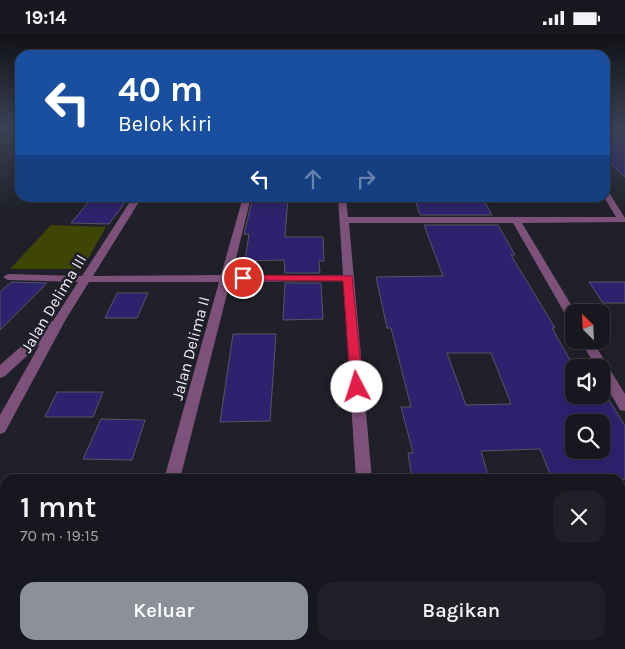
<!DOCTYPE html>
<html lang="id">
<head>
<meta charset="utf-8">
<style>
  :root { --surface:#17181f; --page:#202128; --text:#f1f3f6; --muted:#9ea0a4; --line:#36373d; --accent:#8c9099 }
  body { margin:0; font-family:Karla,sans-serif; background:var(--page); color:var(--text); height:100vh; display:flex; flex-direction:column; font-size:19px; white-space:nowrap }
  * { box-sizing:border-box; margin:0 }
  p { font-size:16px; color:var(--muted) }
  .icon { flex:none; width:28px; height:28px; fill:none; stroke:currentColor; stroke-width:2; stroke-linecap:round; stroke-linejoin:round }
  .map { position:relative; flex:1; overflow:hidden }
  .details { position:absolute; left:0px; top:439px; width:625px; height:176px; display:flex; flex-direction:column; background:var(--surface); border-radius:15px 15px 0 0; box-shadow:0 2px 8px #0003,0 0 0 1px var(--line) }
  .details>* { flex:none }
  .guide { position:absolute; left:15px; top:15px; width:595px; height:152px; border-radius:15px; box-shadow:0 2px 8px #0003,0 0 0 1px var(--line); background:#1a4fa0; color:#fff; overflow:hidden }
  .needle { width:32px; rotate:336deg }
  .controls { position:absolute; left:565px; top:269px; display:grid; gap:10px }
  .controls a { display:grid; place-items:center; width:45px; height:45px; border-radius:10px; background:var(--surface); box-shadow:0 2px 8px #0003,0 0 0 1px var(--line); font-size:25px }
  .pin { position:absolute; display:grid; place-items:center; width:42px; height:42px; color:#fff; margin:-21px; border:2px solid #fff; border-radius:50%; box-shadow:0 1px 5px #0007 }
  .me { position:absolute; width:55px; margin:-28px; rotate:355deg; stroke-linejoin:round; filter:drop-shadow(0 0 4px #0008) }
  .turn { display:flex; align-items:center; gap:18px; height:105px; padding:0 20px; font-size:22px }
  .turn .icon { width:65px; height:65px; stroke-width:2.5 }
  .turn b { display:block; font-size:35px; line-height:42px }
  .lanes { display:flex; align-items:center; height:48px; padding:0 20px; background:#0003; justify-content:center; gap:25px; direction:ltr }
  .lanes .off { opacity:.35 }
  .round { display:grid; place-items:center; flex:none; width:52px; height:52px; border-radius:15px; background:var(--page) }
  .overview { display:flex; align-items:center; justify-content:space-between; height:85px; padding:0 20px }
  h1 { font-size:30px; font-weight:600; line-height:38px }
  .primary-button { display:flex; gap:10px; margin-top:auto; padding:10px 20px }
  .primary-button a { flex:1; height:58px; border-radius:15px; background:var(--accent); color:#fff; font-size:20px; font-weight:600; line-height:58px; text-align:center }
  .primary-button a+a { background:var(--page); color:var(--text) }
  .status { display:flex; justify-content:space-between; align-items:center; height:35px; padding:0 25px; background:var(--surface); direction:ltr }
  .status svg { height:14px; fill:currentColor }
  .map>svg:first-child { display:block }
</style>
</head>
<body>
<div class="status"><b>19:14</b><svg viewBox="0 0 49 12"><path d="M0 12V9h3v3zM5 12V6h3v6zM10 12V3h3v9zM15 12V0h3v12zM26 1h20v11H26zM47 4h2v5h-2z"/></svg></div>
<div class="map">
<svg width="625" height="614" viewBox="0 0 625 614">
  <rect width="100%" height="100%" fill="#1f2029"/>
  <path fill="#3f4603" d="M51 190 106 192 82 234H10Z"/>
  <g fill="#2c226d" stroke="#565661" fill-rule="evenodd">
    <path d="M605 92H625V142L605 123Z"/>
    <path d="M93 162H129L109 189 71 188Z"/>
    <path d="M253 162H288L285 202H323L324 226H319L320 238H285L284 225 245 226 249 199H244Z"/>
    <path d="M414 162H482L492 180H420Z"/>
    <path d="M424 190H498L515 220H511L555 293H552L574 332V360H589L592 366 609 365 625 391V444H552L540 414 481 416 489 444H412L408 418H413L401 372H411L391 293H387L376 242 443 241ZM447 318H491L511 369 466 370ZM574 388H601V415H574Z"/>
    <path d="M11 247 47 248 0 295V257Z"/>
    <path d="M589 247H625V268H603Z"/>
    <path d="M285 248H321L323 284 283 285Z"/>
    <path d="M117 258H148L137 283H105Z"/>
    <path d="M233 299H276L270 386 220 387Z"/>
    <path d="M57 357H103L93 382H45Z"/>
    <path d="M101 384 145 385 132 425 83 424Z"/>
  </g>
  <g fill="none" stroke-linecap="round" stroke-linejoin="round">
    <g fill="#7d5179" fill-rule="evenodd">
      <path d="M0 92H17L0 95Z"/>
      <path d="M605 155 608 156 625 183V187L522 188 576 278H574V288L568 284 513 188H349L372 444H356L343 246 230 247 180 444H164L219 247H89L66 284 5 397 0 399V380L40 309 5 341 0 343V330L49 287 53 286 78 247 8 245 3 242 8 239 82 241 133 162H142L93 241 221 240 243 162H251L232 240H343L338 162H346L348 182H616L604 162Z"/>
      <path d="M580 305H592L625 359V376L620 375 601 342V332H596Z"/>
      <rect x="0" y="542" width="5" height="20"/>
      <rect x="620" y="551" width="5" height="20"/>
      <path d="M211 610H231L230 614H210Z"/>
    </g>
  </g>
  <linearGradient id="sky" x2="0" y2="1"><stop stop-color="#111217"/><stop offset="0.52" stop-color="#3c4254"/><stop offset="1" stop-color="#3c4254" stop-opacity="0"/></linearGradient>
  <rect width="625" height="178" fill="url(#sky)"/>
  <path fill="#e11d48" stroke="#92132f" d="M243 240 352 241 363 352 361 356 357 357 351 352 343 246 240 245 238 243Z"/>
  <g text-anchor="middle" stroke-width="5" stroke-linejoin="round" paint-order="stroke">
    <g font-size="16" fill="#eff0f6" stroke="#1f2029">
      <text transform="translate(53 268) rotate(-59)" y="6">Jalan Delima III</text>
      <text transform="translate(190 313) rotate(-75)" y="6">Jalan Delima II</text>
    </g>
  </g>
</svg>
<div class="controls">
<a><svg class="needle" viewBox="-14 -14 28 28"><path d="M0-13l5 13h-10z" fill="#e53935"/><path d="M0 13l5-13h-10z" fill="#9ea0a4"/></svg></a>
<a><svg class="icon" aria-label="sound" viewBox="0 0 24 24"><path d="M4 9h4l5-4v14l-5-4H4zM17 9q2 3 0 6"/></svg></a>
<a><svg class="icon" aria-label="search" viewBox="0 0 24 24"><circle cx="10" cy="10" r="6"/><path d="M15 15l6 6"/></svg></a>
</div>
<div class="pin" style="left:243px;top:243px;background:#d93025"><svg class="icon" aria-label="arrive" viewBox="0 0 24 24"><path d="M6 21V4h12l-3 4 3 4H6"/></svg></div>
<svg class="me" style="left:357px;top:352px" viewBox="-20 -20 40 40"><circle r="19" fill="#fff"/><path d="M0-13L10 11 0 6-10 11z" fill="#e11d48"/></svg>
<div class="guide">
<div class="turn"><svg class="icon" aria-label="left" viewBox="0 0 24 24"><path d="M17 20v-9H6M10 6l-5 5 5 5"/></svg><div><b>40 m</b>Belok kiri</div></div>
<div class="lanes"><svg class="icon" aria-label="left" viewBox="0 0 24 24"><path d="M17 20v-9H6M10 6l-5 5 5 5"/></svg><svg class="icon off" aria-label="ahead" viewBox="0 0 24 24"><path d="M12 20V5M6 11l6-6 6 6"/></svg><svg class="icon off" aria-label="right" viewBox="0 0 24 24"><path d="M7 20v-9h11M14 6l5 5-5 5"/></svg></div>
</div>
<section class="details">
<div class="overview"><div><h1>1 mnt</h1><p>70 m · 19:15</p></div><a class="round"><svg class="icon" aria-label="close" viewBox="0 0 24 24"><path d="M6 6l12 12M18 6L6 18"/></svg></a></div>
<div class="primary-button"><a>Keluar</a><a>Bagikan</a></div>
</section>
</div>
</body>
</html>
